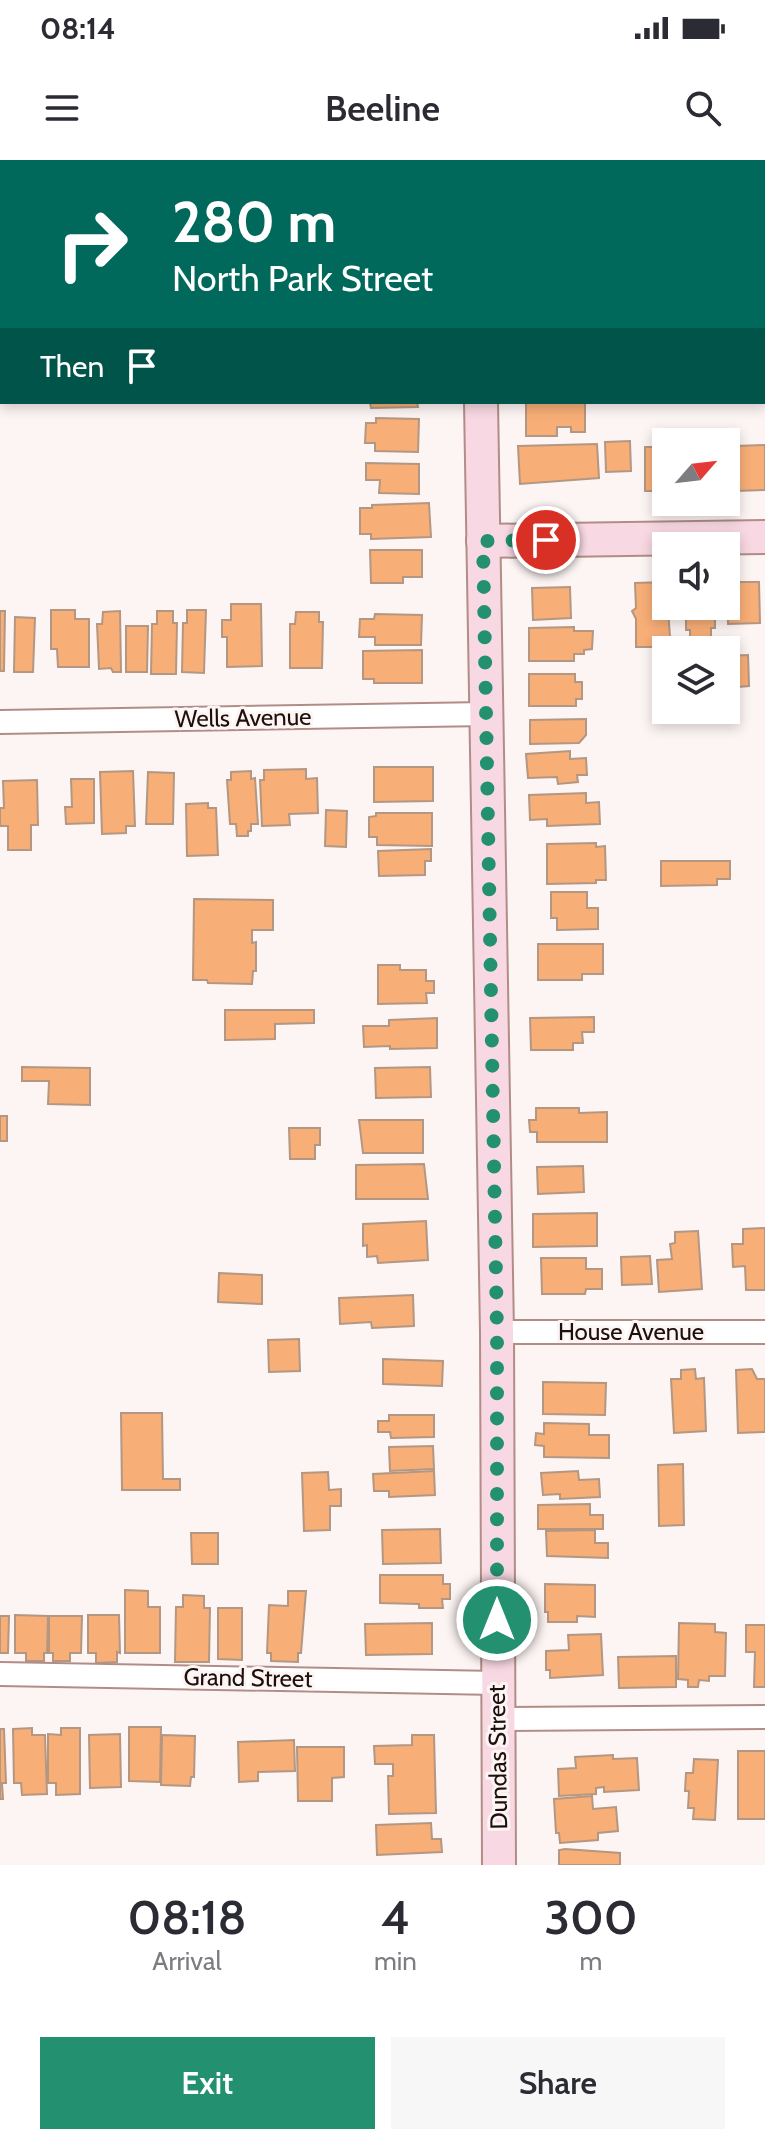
<!DOCTYPE html>
<html lang="en">
<head>
<meta charset="utf-8">
<style>
  :root { --surface:#fff; --page:#f7f7f7; --text:#2b2b33; --muted:#7c7c81; --accent:#239070 }
  body { margin:0; font-family:Cabin,sans-serif; background:var(--page); color:var(--text); height:100vh; display:flex; flex-direction:column; font-size:30px; white-space:nowrap }
  * { box-sizing:border-box; margin:0 }
  p { font-size:26px; color:var(--muted) }
  .icon { flex:none; width:44px; height:44px; fill:none; stroke:currentColor; stroke-width:2; stroke-linecap:round; stroke-linejoin:round }
  .map { position:relative; height:1705px; overflow:hidden }
  .side { display:flex; flex-direction:column; background:var(--surface); flex:1 }
  .side>* { flex:none }
  .hud { position:absolute; left:0px; top:0px; width:766px; height:244px; box-shadow:0 4px 12px #0003; background:#00695c; color:#fff; overflow:hidden }
  .needle { width:52px; rotate:62deg }
  .controls { position:absolute; left:652px; top:268px; display:grid; gap:16px }
  .controls a { display:grid; place-items:center; width:88px; height:88px; border-radius:0px; background:var(--surface); box-shadow:0 4px 12px #0003; font-size:40px }
  .pin { position:absolute; display:grid; place-items:center; width:68px; height:68px; color:#fff; margin:-34px; border:4px solid #fff; border-radius:50%; box-shadow:0 2px 8px #0007 }
  .me { position:absolute; width:88px; margin:-44px; rotate:0deg; stroke-linejoin:round; filter:drop-shadow(0 0 6px #0008) }
  .turn { display:flex; align-items:center; gap:28px; height:168px; padding:0 40px; font-size:36px }
  .turn .icon { width:104px; height:104px; stroke-width:2.5 }
  .turn b { display:block; font-size:56px; line-height:68px }
  .then { display:flex; align-items:center; height:76px; padding:0 40px; background:#0003; gap:16px; font-size:30px }
  .eta { display:flex; justify-content:space-evenly; align-items:center; height:136px; text-align:center }
  .eta b { font-size:48px; font-weight:600; line-height:56px }
  .button { display:flex; gap:16px; margin-top:auto; padding:16px 40px }
  .button a { flex:1; height:92px; border-radius:0px; background:var(--accent); color:#fff; font-size:32px; font-weight:600; line-height:92px; text-align:center }
  .button a+a { background:var(--page); color:var(--text) }
  .status { display:flex; justify-content:space-between; align-items:center; height:56px; padding:0 40px; background:var(--surface); direction:ltr }
  .status svg { height:22px; fill:currentColor }
  header { display:flex; justify-content:space-between; align-items:center; height:104px; padding:0 40px; background:var(--surface); font-size:36px; font-weight:600 }
  .map>svg:first-child { display:block }
</style>
</head>
<body>
<div class="status"><b>08:14</b><svg viewBox="0 0 49 12"><path d="M0 12V9h3v3zM5 12V6h3v6zM10 12V3h3v9zM15 12V0h3v12zM26 1h20v11H26zM47 4h2v5h-2z"/></svg></div>
<header><svg class="icon" aria-label="menu" viewBox="0 0 24 24"><path d="M4 6h16M4 12h16M4 18h16"/></svg>Beeline<svg class="icon" aria-label="search" viewBox="0 0 24 24"><circle cx="10" cy="10" r="6"/><path d="M15 15l6 6"/></svg></header>
<div class="map">
<svg width="765" height="1705" viewBox="0 0 765 1705">
  <rect width="100%" height="100%" fill="#fdf5f3"/>
  <g fill="#f8ae77" stroke="#b49782" stroke-width="2">
    <path d="M370 242H417L418 247 371 248Z"/>
    <path d="M585 242V272H571V267H557V276H526V243Z"/>
    <path d="M376 258 419 259 418 292 375 291V283H365L366 263H376Z"/>
    <path d="M630 281 631 311 606 312 605 282Z"/>
    <path d="M597 284 599 318 520 324 518 286Z"/>
    <path d="M765 285V330L736 331 735 286Z"/>
    <rect x="645" y="287" width="21" height="44"/>
    <path d="M366 303 419 304V334L379 333 380 320H366Z"/>
    <path d="M429 343 431 377 371 379V374H360V348H372V345Z"/>
    <path d="M370 390H422V417H403V423H371Z"/>
    <path d="M666 422 670 477H657L658 487H636V459L632 451 636 448 635 423Z"/>
    <path d="M727 422H759L760 463 728 464Z"/>
    <path d="M570 427 571 458 533 460 532 428Z"/>
    <path d="M231 444H261L262 506 227 507V477H222V460H231Z"/>
    <path d="M693 446H715V468H711V478H690V470H686V451H693Z"/>
    <path d="M51 450H75V459H89V507H58L57 489H51Z"/>
    <path d="M187 450H206L204 513 182 512 183 463H187Z"/>
    <path d="M0 451H5L4 511H0Z"/>
    <path d="M120 451 121 512H113L111 508 99 509 97 464H102L103 452Z"/>
    <path d="M157 451H173V463H177L176 514H151L152 464H157Z"/>
    <path d="M296 452H319V462H323L322 508H290V464H295Z"/>
    <path d="M375 454 422 455 421 485H375V477H359L360 459H374Z"/>
    <path d="M15 457 35 458 33 512H14Z"/>
    <path d="M126 466H148L147 512H126Z"/>
    <path d="M574 467V471H593L592 489 584 490V494H574V501H529V468Z"/>
    <path d="M422 490V523H374V519H363V491Z"/>
    <path d="M748 495 749 526 726 528V496Z"/>
    <path d="M529 514H575V522H582V539H576V546H529Z"/>
    <path d="M586 559V575L579 583 530 584V560Z"/>
    <path d="M570 591V599L586 598 587 615H577L578 622 558 624 557 617 528 618 526 594Z"/>
    <path d="M374 607H433V641L374 642Z"/>
    <path d="M306 609V619L317 618 318 653 289 654 290 665 262 666 260 620H264V610Z"/>
    <path d="M133 611 135 666H126V673L102 674 100 612Z"/>
    <path d="M251 611V619L255 618 258 664H251V671H248V676H237L236 664H230L227 620H231V612Z"/>
    <path d="M148 612 174 613 173 664H146Z"/>
    <path d="M71 619H94V663L66 664 65 647H72Z"/>
    <path d="M37 620 38 665H31V690H8V666H0V648H4L3 621Z"/>
    <path d="M586 633V643L599 642 600 664 547 666V659L530 660 529 635Z"/>
    <path d="M208 643V648H216L218 695 187 696 186 644Z"/>
    <path d="M326 650 347 651 346 687 325 686Z"/>
    <path d="M376 653H432V686L377 685V677H369V657L376 656Z"/>
    <path d="M596 683V687L605 686 606 720H596V723L547 724V684Z"/>
    <path d="M431 689V701H425V715L379 716 378 691Z"/>
    <path d="M661 701H730V719H717V725L661 726Z"/>
    <path d="M551 732H587V748H598V769L557 770V758H551Z"/>
    <path d="M194 739 273 740V770H252V783L256 782V811H253L252 824 208 823 207 820H193Z"/>
    <path d="M538 784H603V814H582V820H538Z"/>
    <path d="M378 805H400V810H426V821H434V833H426L427 843 378 844Z"/>
    <path d="M225 850H314V863L275 864V879L225 880Z"/>
    <path d="M594 857V872H582L583 883H573V890H531L530 858Z"/>
    <path d="M437 858V888L390 889V886L364 887 363 866H389V860Z"/>
    <path d="M22 907 90 908V945L48 944 49 921H22Z"/>
    <path d="M430 907 431 937 376 938 375 908Z"/>
    <path d="M536 948H579V953L607 952V982H537V972H530L529 960H536Z"/>
    <rect x="0" y="956" width="7" height="25"/>
    <path d="M359 960H423V993H363Z"/>
    <path d="M289 968H320V985H315V999H290Z"/>
    <path d="M424 1004 428 1039H356V1005Z"/>
    <path d="M583 1006 584 1032 538 1034 537 1007Z"/>
    <path d="M597 1053V1086L533 1087V1054Z"/>
    <path d="M426 1061 428 1100 378 1103 377 1096 367 1097V1085L363 1086V1064Z"/>
    <path d="M765 1068V1130H746L745 1106 733 1107 732 1084H743V1069Z"/>
    <path d="M698 1071 702 1129 659 1132 657 1100 672 1099 670 1084 675 1083V1072Z"/>
    <path d="M650 1096 652 1124 622 1125 621 1097Z"/>
    <path d="M541 1098H586V1109H602V1129H586L585 1134H542Z"/>
    <path d="M219 1113 262 1115V1144L218 1142Z"/>
    <path d="M413 1135 414 1166 372 1168 371 1162 340 1164 339 1138Z"/>
    <path d="M299 1179 300 1211 269 1212 268 1180Z"/>
    <path d="M383 1199 443 1201 442 1226 383 1224Z"/>
    <path d="M695 1209 696 1219 704 1218 706 1271 674 1273 671 1219H681V1210Z"/>
    <path d="M752 1209 757 1219H765V1272L738 1273 736 1210Z"/>
    <path d="M543 1222 606 1223 605 1255 543 1254Z"/>
    <path d="M121 1253H162L163 1319H180V1330H122Z"/>
    <path d="M389 1255H434V1277L391 1278 390 1272H378V1261H389Z"/>
    <path d="M544 1263 589 1264V1275H609V1298L544 1297V1286L535 1285 536 1273 544 1274Z"/>
    <path d="M433 1286 434 1309 390 1311 389 1287Z"/>
    <path d="M683 1304 684 1365 659 1366 658 1305Z"/>
    <path d="M434 1311 435 1335 389 1337V1331H374L373 1314Z"/>
    <path d="M578 1311 579 1320 599 1319 600 1337 560 1339V1334L543 1335 541 1313Z"/>
    <path d="M328 1312 329 1330 341 1329V1346H330V1370L304 1371 302 1313Z"/>
    <path d="M590 1344V1355H603V1369H538V1345Z"/>
    <path d="M440 1369 441 1403 383 1404 382 1370Z"/>
    <path d="M595 1370V1383H608V1398L547 1396 546 1371Z"/>
    <path d="M191 1373H218V1404H192Z"/>
    <path d="M380 1415H443V1424H450V1439H442L443 1448H419V1444L380 1443Z"/>
    <path d="M545 1424 595 1425V1457L577 1456V1462H548V1452H545Z"/>
    <path d="M125 1430 148 1431V1447H160V1493H125Z"/>
    <path d="M288 1431H306L301 1493H298V1502L271 1501V1493H267L269 1445 288 1446Z"/>
    <path d="M183 1435 204 1436V1448H210L209 1502H175L176 1447H183Z"/>
    <path d="M218 1448H242V1500L218 1499Z"/>
    <path d="M15 1455 48 1456 47 1493H44V1501H26V1493H15Z"/>
    <path d="M88 1455H119L120 1493 117 1492V1502L96 1503V1493H88Z"/>
    <path d="M0 1456H9L8 1493H0Z"/>
    <path d="M49 1456H82L81 1493H70V1501H53V1493H49Z"/>
    <path d="M432 1463V1494L366 1495 365 1464Z"/>
    <path d="M679 1463 715 1464V1472L726 1473 725 1516H709V1521L699 1520 698 1527H688V1520L678 1519Z"/>
    <path d="M746 1465H765V1527H754L755 1492H746Z"/>
    <path d="M601 1474 603 1515 550 1518V1510H546V1491L569 1490 568 1475Z"/>
    <path d="M676 1496V1527L619 1528 618 1497Z"/>
    <path d="M129 1567H161L160 1622 129 1621Z"/>
    <path d="M32 1568V1575H45L47 1634 22 1635 21 1623H14L13 1569Z"/>
    <path d="M61 1568H80V1634L56 1635V1623H48V1574L61 1575Z"/>
    <path d="M0 1569H4L6 1623H2L3 1639H0Z"/>
    <path d="M120 1574 121 1627 90 1628 89 1575Z"/>
    <path d="M162 1575 195 1576 194 1617H191L190 1626 161 1625Z"/>
    <path d="M412 1575H434L436 1653 389 1654 388 1616H393V1604H375L374 1586 412 1585Z"/>
    <path d="M294 1580 295 1611 258 1612V1621L239 1622 238 1582Z"/>
    <path d="M297 1587H344V1617L332 1618V1641H298Z"/>
    <rect x="738" y="1591" width="27" height="68"/>
    <path d="M613 1595V1599L637 1598 639 1630 604 1632V1627L596 1628V1634L559 1636 558 1609 576 1608 575 1597Z"/>
    <path d="M694 1599 718 1600 715 1660 693 1659 694 1648H688L689 1631H685L686 1613H693Z"/>
    <path d="M592 1636 593 1649 616 1647 618 1671 598 1673V1680L560 1683 559 1673H556L554 1639Z"/>
    <path d="M431 1663 432 1679H441L442 1692 377 1695 376 1665Z"/>
    <path d="M565 1689 620 1693V1705H559V1690Z"/>
  </g>
  <g fill="none" stroke-linecap="round" stroke-linejoin="round">
    <defs>
      <g id="street">
        <path d="M0 562 486 554"/>
        <path d="M497 1172H765"/>
        <path d="M0 1514 497 1523"/>
        <path d="M498 1559 765 1557"/>
      </g>
      <g id="secondary">
        <path d="M477 0V2"/>
        <path d="M481 242 497 1172 499 1705"/>
        <path d="M483 381 765 377"/>
      </g>
    </defs>
    <use href="#street" stroke="#b28d87" stroke-width="26"/>
    <use href="#secondary" stroke="#b28d87" stroke-width="36"/>
    <use href="#street" stroke="#fff" stroke-width="22"/>
    <use href="#secondary" stroke="#f8d8e2" stroke-width="32"/>
  </g>
  <g fill="none" stroke-linecap="round" stroke-linejoin="round">
    <path stroke="#239070" stroke-width="14" stroke-dasharray="0 25.2" d="M497 1460V1172L483 381 546 380"/>
  </g>
  <g text-anchor="middle" stroke-width="6" stroke-linejoin="round" paint-order="stroke">
    <g font-size="24" fill="#1c0f0c" stroke="#fdf5f3">
      <text transform="translate(243 558) rotate(-1)" y="8">Wells Avenue</text>
      <text x="631" y="1180">House Avenue</text>
      <text transform="translate(248 1518) rotate(1)" y="8">Grand Street</text>
      <text transform="translate(498 1597) rotate(-91)" y="8">Dundas Street</text>
    </g>
  </g>
</svg>
<div class="controls">
<a><svg class="needle" viewBox="-14 -14 28 28"><path d="M0-13l5 13h-10z" fill="#e53935"/><path d="M0 13l5-13h-10z" fill="#7c7c81"/></svg></a>
<a><svg class="icon" aria-label="sound" viewBox="0 0 24 24"><path d="M4 9h4l5-4v14l-5-4H4zM17 9q2 3 0 6"/></svg></a>
<a><svg class="icon" aria-label="layers" viewBox="0 0 24 24"><path d="M12 4l9 5-9 5-9-5zM3 14l9 5 9-5"/></svg></a>
</div>
<div class="pin" style="left:546px;top:380px;background:#d93025"><svg class="icon" aria-label="arrive" viewBox="0 0 24 24"><path d="M6 21V4h12l-3 4 3 4H6"/></svg></div>
<svg class="me" style="left:497px;top:1460px" viewBox="-20 -20 40 40"><circle r="17" fill="#239070" stroke="#fff" stroke-width="3"/><path d="M0-11L8 9 0 5-8 9z" fill="#fff"/></svg>
<div class="hud">
<div class="turn"><svg class="icon" aria-label="right" viewBox="0 0 24 24"><path d="M7 20v-9h11M14 6l5 5-5 5"/></svg><div><b>280 m</b>North Park Street</div></div>
<div class="then">Then<svg class="icon" aria-label="arrive" viewBox="0 0 24 24"><path d="M6 21V4h12l-3 4 3 4H6"/></svg></div>
</div>
</div>
<section class="side">
<div class="eta">
<div><b>08:18</b><p>Arrival</p></div>
<div><b>4</b><p>min</p></div>
<div><b>300</b><p>m</p></div>
</div>
<div class="button"><a>Exit</a><a>Share</a></div>
</section>
</body>
</html>
